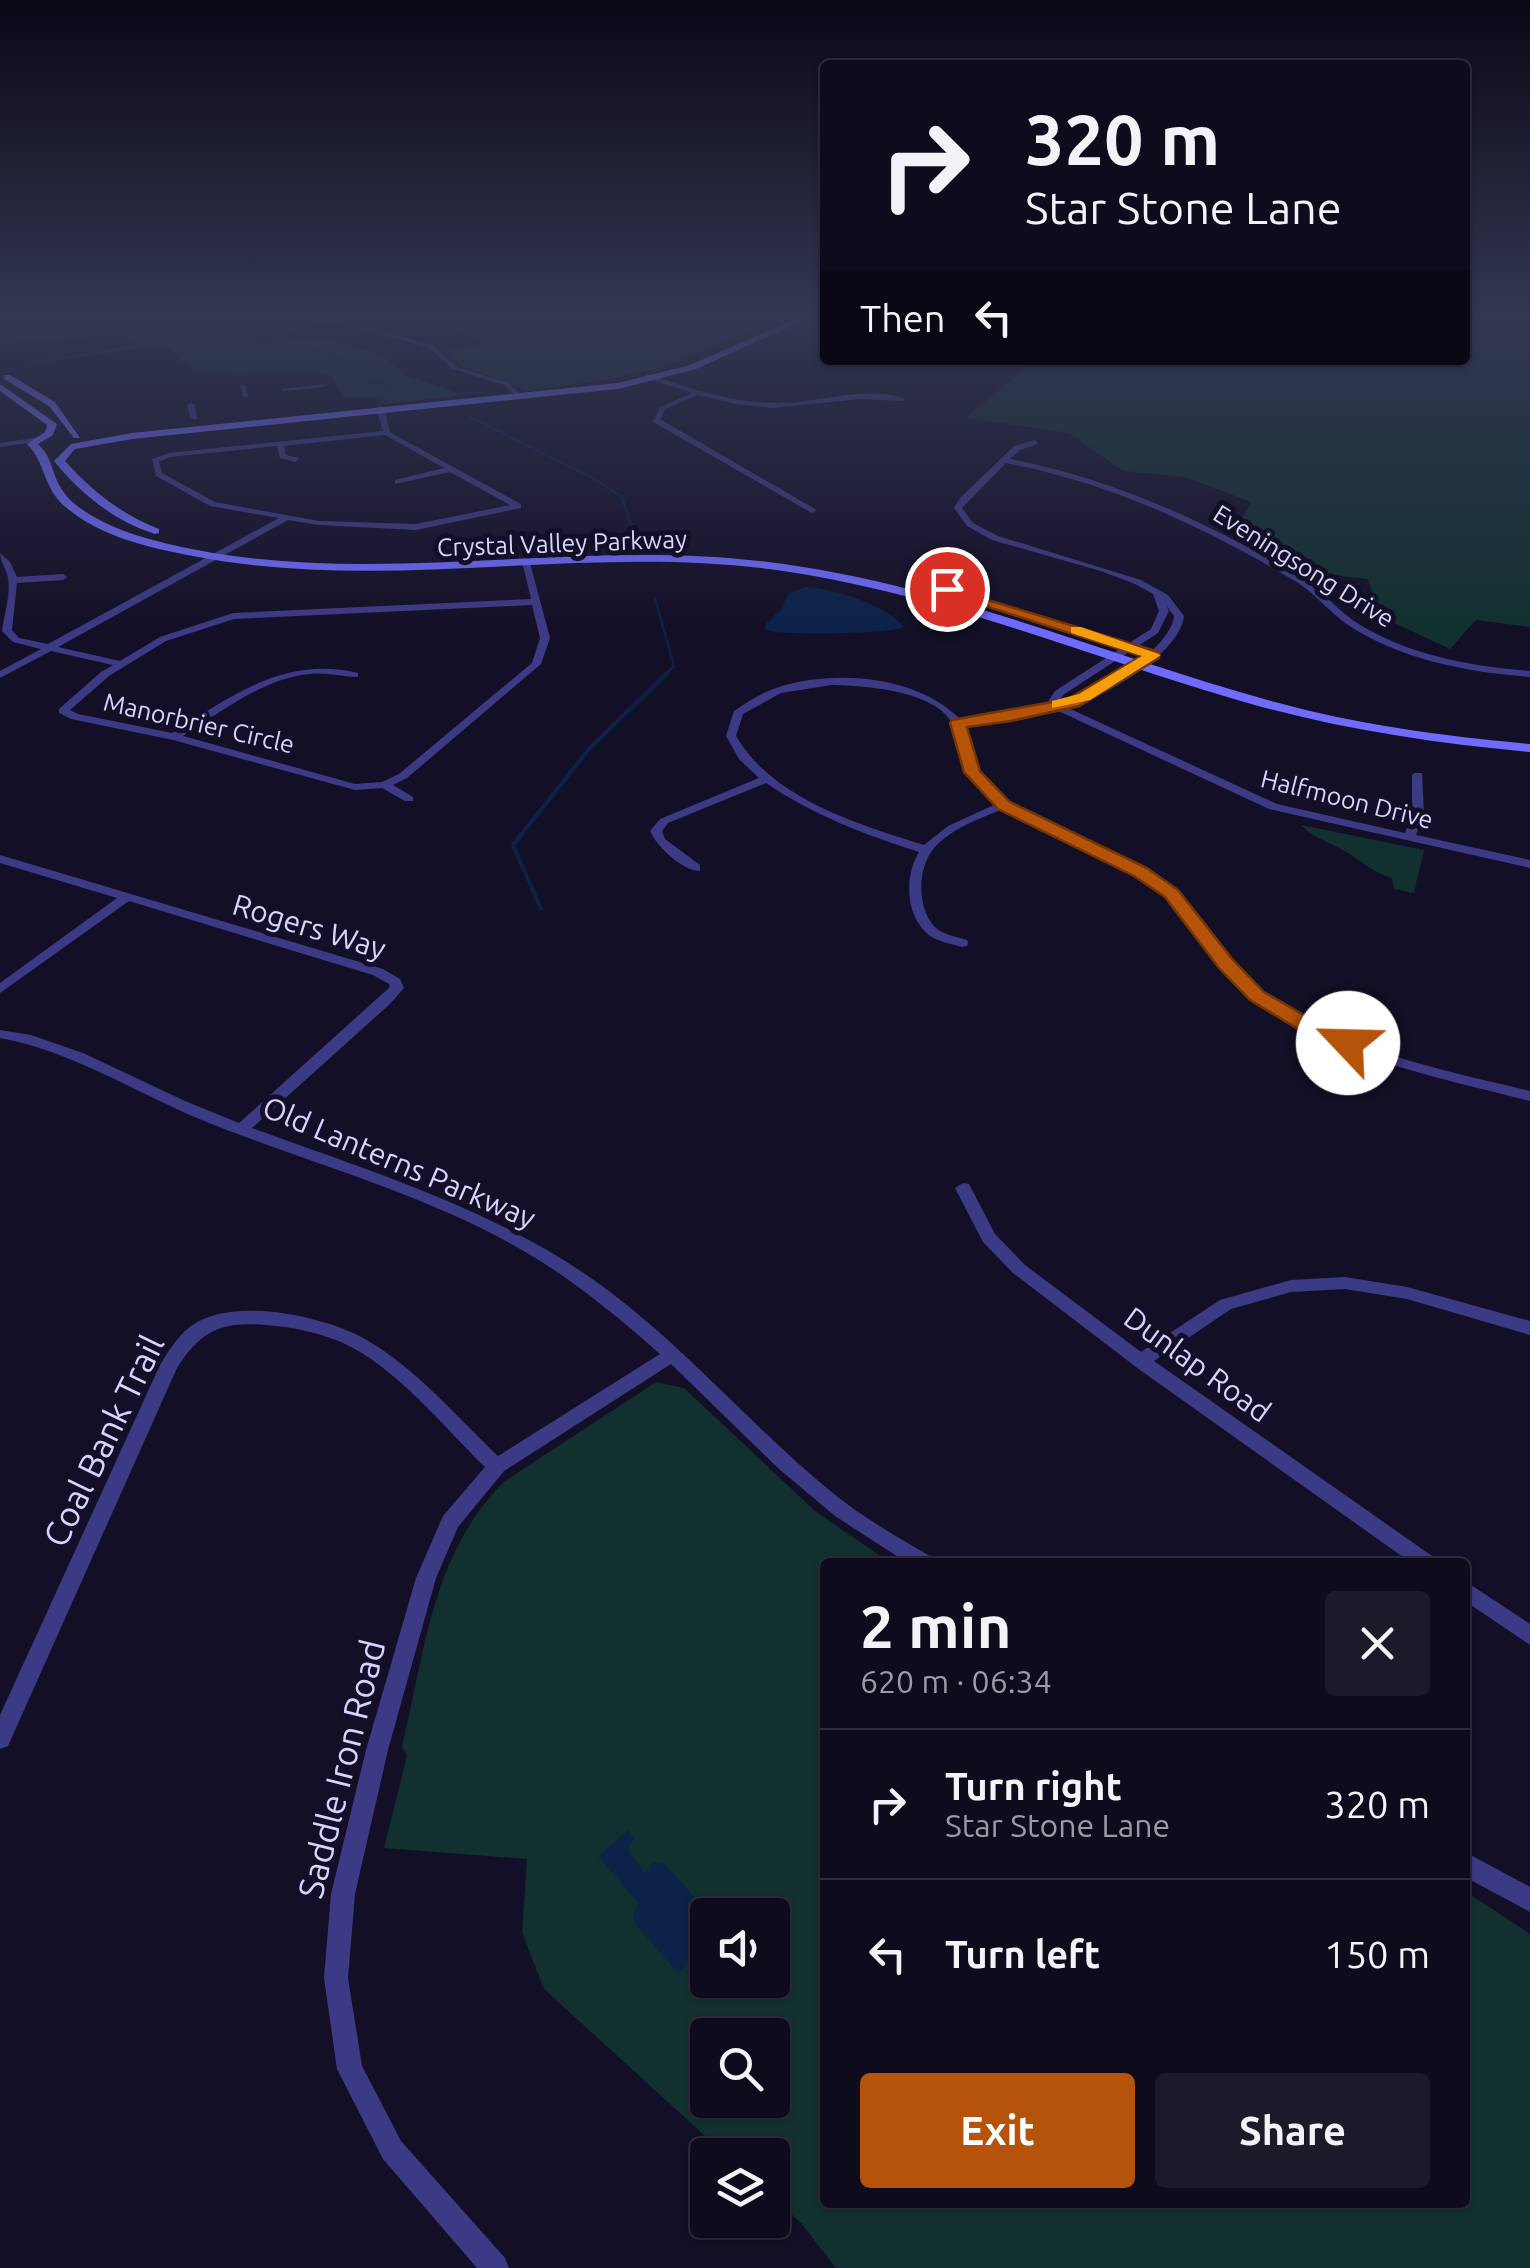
<!DOCTYPE html>
<html lang="en">
<head>
<meta charset="utf-8">
<style>
  :root { --surface:#0e0b1c; --page:#1c1929; --text:#f1f3f6; --muted:#9b9ba3; --line:#2e2b3b; --accent:#b45309 }
  body { margin:0; font-family:Ubuntu,sans-serif; background:var(--page); color:var(--text); height:100vh; display:flex; flex-direction:column; font-size:38px; white-space:nowrap }
  * { box-sizing:border-box; margin:0 }
  p { font-size:32px; color:var(--muted) }
  .icon { flex:none; width:55px; height:55px; fill:none; stroke:currentColor; stroke-width:2; stroke-linecap:round; stroke-linejoin:round }
  .map { position:relative; flex:1; overflow:hidden }
  .drawer { position:absolute; left:820px; top:1558px; width:650px; height:650px; display:flex; flex-direction:column; background:var(--surface); border-radius:10px; box-shadow:0 2px 8px #0004,0 0 0 2px var(--line) }
  .drawer>* { flex:none }
  .banner { position:absolute; left:820px; top:60px; width:650px; height:305px; border-radius:10px; box-shadow:0 2px 8px #0004,0 0 0 2px var(--line); background:#0e0b1c; color:var(--text); overflow:hidden }
  .tools { position:absolute; left:690px; top:1898px; display:grid; gap:20px }
  .tools a { display:grid; place-items:center; width:100px; height:100px; border-radius:10px; background:var(--surface); box-shadow:0 2px 8px #0004,0 0 0 2px var(--line); font-size:50px }
  .pin { position:absolute; display:grid; place-items:center; width:85px; height:85px; color:#fff; margin:-42px; border:5px solid #fff; border-radius:50%; box-shadow:0 2px 10px #0007 }
  .me { position:absolute; width:110px; margin:-55px; rotate:294deg; stroke-linejoin:round; filter:drop-shadow(0 0 8px #0008) }
  .turn { display:flex; align-items:center; gap:35px; height:210px; padding:0 40px; font-size:45px }
  .turn .icon { width:130px; height:130px; stroke-width:2.5 }
  .turn b { display:block; font-size:70px; line-height:85px }
  .then { display:flex; align-items:center; height:95px; padding:0 40px; background:#0003; gap:20px; font-size:38px }
  .round { display:grid; place-items:center; flex:none; width:105px; height:105px; border-radius:10px; background:var(--page) }
  .overview { display:flex; align-items:center; justify-content:space-between; height:170px; padding:0 40px }
  h1 { font-size:60px; font-weight:600; line-height:75px }
  .primary-button { display:flex; gap:20px; margin-top:auto; padding:20px 40px }
  .primary-button a { flex:1; height:115px; border-radius:10px; background:var(--accent); color:#fff; font-size:40px; font-weight:600; line-height:115px; text-align:center }
  .primary-button a+a { background:var(--page); color:var(--text) }
  ul { padding:0; list-style:none }
  li { display:flex; align-items:center; gap:30px; height:150px; padding:0 40px; border-top:2px solid var(--line) }
  li div { flex:1 }
  li b { display:block; font-size:38px }
  li em { font-style:normal }
  .map>svg:first-child { display:block }
</style>
</head>
<body>
<div class="map">
<svg width="1530" height="2268" viewBox="0 0 1530 2268">
  <rect width="100%" height="100%" fill="#130f26"/>
  <g fill="#12302f" fill-rule="evenodd">
    <path d="M0 313H203L239 327 235 332 255 343 327 339 381 355 406 375 457 393 505 390 384 404 375 397H344L331 376C291 364 253 378 214 371 207 370 196 369 190 366 177 359 175 347 161 345L16 366 138 344 125 334 0 344Z"/>
    <path d="M386 313H793L660 368 611 379 528 391 463 366 444 350 484 345 475 336Z"/>
    <path d="M1465 316 1530 323V627L1476 620 1450 649 1352 603 1373 596 1368 579 1306 572 1240 521 1251 502 1185 477 1123 471 1069 433 966 418 1035 360H1465Z"/>
    <path d="M1301 825 1424 850 1414 893 1394 889 1392 878C1372 872 1360 860 1343 850 1327 841 1313 838 1301 825Z"/>
    <path d="M656 1382 684 1388 815 1511 889 1562H825V2202H1465V1891L1530 1934V2268H836L801 2223 773 2197 772 2155H726L544 1989 522 1932 527 1859 384 1848 407 1756 402 1746C425 1652 432 1552 505 1481ZM708 1915H772V1980H708ZM708 2035H772V2100H708Z"/>
  </g>
  <g fill="#0c2248">
    <path d="M805 587C833 588 887 605 904 627 891 634 780 636 766 630L765 625 781 609 789 593Z"/>
    <path d="M628 1830 634 1838 628 1850 644 1872 655 1862 665 1863 709 1915 707 1945 678 1973 636 1925 633 1914 639 1904 598 1856Z"/>
  </g>
  <g fill="none" stroke-linecap="round" stroke-linejoin="round">
    <g stroke="#0c2248" stroke-width="2.5">
      <path d="M128 316 165 315V322L196 323 226 347 312 349 366 366 364 378 392 390"/>
      <path d="M467 416 591 477 622 497 632 528"/>
      <path d="M655 598 674 666 665 675"/>
    </g>
    <path stroke="#0c2248" stroke-width="4" d="M541 909 513 845 589 749 667 673"/>
    <g fill="#3d3a85" fill-rule="evenodd">
      <path d="M270 313 342 320 432 345 457 367 508 383 525 398 520 399 504 385 453 369 428 347 342 324 321 321 292 330 290 327 313 320Z"/>
      <path d="M646 374C688 387 730 403 775 403 816 404 865 384 905 399L902 401 861 399 773 408 736 404 697 395 665 409 660 419 815 509 816 511 812 513 653 422 660 407 692 393 644 377Z"/>
      <path d="M240 384 245 385 248 397 243 396Z"/>
      <path d="M325 384 323 387 284 391 281 389Z"/>
      <path d="M191 403 195 405 197 420 190 418 187 405Z"/>
      <path d="M380 406 384 408 390 432 395 435 521 504V508L416 530 319 525 288 520 58 647 120 661 160 637 233 613 531 599 523 565 530 563 550 638 541 664 407 778 393 785 413 797V801H405L382 788 355 790 173 740 71 719 59 713V709L101 672 113 665 51 651 0 678V671L41 649 13 642 2 631C4 614 11 595 8 578 6 568 1 563 0 553L10 562 17 577 63 574 67 577 63 580 17 583 12 630 19 638 48 644 279 518 210 506 156 476 152 459 169 453 383 431 376 408ZM385 435 444 468 395 480V484L450 472 510 505 416 524 319 521 215 502 162 473 159 462 170 457 277 446 280 458 296 462 299 458 286 455 284 446ZM532 605 540 638 532 663 399 774 382 782 355 784 183 736C221 712 264 678 310 674 327 672 342 677 358 677V673L354 672C282 657 230 697 172 733L78 714 70 710 109 676 166 641 234 619Z"/>
      <path d="M39 437 42 441 0 447V443Z"/>
      <path d="M1035 440 1038 444 1020 450 1010 459C1115 479 1209 523 1301 577 1321 589 1335 608 1354 621 1406 655 1469 666 1530 671V677C1467 672 1401 660 1348 625 1329 612 1315 593 1295 581 1204 527 1111 483 1006 463L962 508 973 523 998 536 1141 580 1168 595 1184 616C1180 654 1101 700 1066 707L1277 804 1405 833 1412 814V775L1414 773H1422L1424 814 1416 835 1530 860V868L1269 809 1052 708 1003 720 964 726C970 745 973 765 986 782 1021 828 1110 844 1158 878 1200 906 1217 954 1254 986 1322 1046 1443 1070 1530 1091V1101C1444 1079 1306 1051 1241 989 1207 957 1191 913 1152 885 1107 852 1051 838 1003 809 979 819 952 828 934 848 917 868 916 910 937 929 945 935 957 937 967 940L968 943 967 946 962 947C952 944 939 942 930 936 905 917 904 876 919 852 866 835 813 815 766 783L668 823 662 831 665 839 700 865V871C683 871 657 847 650 831L660 819 759 778 739 759 726 736 734 711C747 702 761 693 776 688 833 669 917 675 961 720L1003 714 1047 703 1055 691 1151 629 1159 611 1153 594 1135 584 1101 571 992 540 967 526 954 508 960 498 1014 446ZM1166 605 1174 616C1171 650 1091 699 1059 701L1063 695 1158 633 1169 611ZM832 685C866 686 941 690 955 729 966 762 965 780 996 804L948 826 924 845C857 824 773 799 736 736L743 714 781 693Z"/>
      <path d="M0 855 383 969 400 979 404 988 390 1004 252 1128C375 1173 502 1211 609 1291 690 1352 756 1431 834 1494 864 1518 897 1537 930 1556L933 1562H906L835 1516 779 1469 671 1364 504 1471 458 1527 436 1578 388 1750 355 1894 348 1978 362 2066 401 2141 505 2258 509 2268H477L383 2159 337 2069 324 1978 331 1894 366 1750 416 1578 443 1516 485 1467C442 1425 395 1366 341 1342 317 1332 291 1327 266 1325 222 1321 201 1330 177 1368L8 1746 0 1749V1715L160 1365C169 1350 179 1334 194 1324 236 1297 324 1316 365 1339 416 1368 456 1416 498 1456L660 1354C618 1317 575 1281 527 1253 424 1192 306 1163 197 1118 131 1090 71 1051 0 1038V1030L31 1035 83 1053 185 1101 239 1123 390 987 389 984 373 975 129 901 0 993V983L117 898 0 863Z"/>
      <path d="M963 1183 969 1184 995 1234 1025 1265 1141 1352 1220 1300 1291 1280 1345 1277 1407 1287 1530 1321V1335L1407 1299 1345 1289 1291 1292 1231 1309 1154 1361 1432 1556 1435 1562H1410L1140 1370 1013 1273 983 1242 955 1188Z"/>
      <path d="M1465 1581 1530 1624V1645L1465 1601Z"/>
      <path d="M1465 1852 1530 1887V1912L1465 1877Z"/>
    </g>
    <g fill="#6f6bff" fill-rule="evenodd">
      <path d="M809 313H820L696 369 618 389 132 439 75 449 65 461C92 491 121 514 159 529V533L155 534C114 521 81 494 54 461L71 444 132 433 618 383 690 365Z"/>
      <path d="M4 375H10L55 402 80 438H74L49 406 4 379Z"/>
      <path d="M0 384 57 424 53 435 38 444C58 462 48 485 80 508 113 532 157 542 197 550 387 586 578 538 768 562 943 583 1106 656 1275 702 1358 725 1444 736 1530 744V752C1430 743 1331 728 1234 699 1080 654 930 590 769 569 576 544 388 594 193 556 150 548 102 537 68 509 42 489 47 464 27 444L45 432 47 425 0 391Z"/>
    </g>
  </g>
  <linearGradient id="sky" x2="0" y2="1"><stop stop-color="#0a0815"/><stop offset="0.5" stop-color="#333752"/><stop offset="1" stop-color="#333752" stop-opacity="0"/></linearGradient>
  <rect width="1530" height="631" fill="url(#sky)"/>
  <path fill="#b45309" stroke="#753606" stroke-width="2.5" d="M942 586 1159 652V658L1079 706 1011 721 967 727 980 771 1010 802 1147 868 1178 890 1233 960 1264 992 1323 1026 1356 1038 1359 1043 1356 1047H1340L1308 1035 1250 1000 1219 968 1165 897 1134 876 998 809 964 772 950 723 952 720 1068 699 1141 656 942 592Z"/>
  <path fill="#f59e0b" d="M1071 627H1081L1161 655 1090 700 1052 708V701L1079 694 1142 656 1071 633Z"/>
  <g text-anchor="middle" stroke-width="10" stroke-linejoin="round" paint-order="stroke">
    <g font-size="25" fill="#d9d4ff" stroke="#130f26">
      <text transform="translate(562 543) rotate(-2)" y="9">Crystal Valley Parkway</text>
      <text transform="translate(1304 566) rotate(32)" y="9">Eveningsong Drive</text>
      <text transform="translate(199 723) rotate(13)" y="9">Manorbrier Circle</text>
      <text transform="translate(1347 799) rotate(14)" y="9">Halfmoon Drive</text>
    </g>
    <g font-size="30" fill="#d9d4ff" stroke="#130f26">
      <text transform="translate(309 927) rotate(17)" y="10">Rogers Way</text>
      <text transform="translate(399 1163) rotate(23)" y="10">Old Lanterns Parkway</text>
      <text transform="translate(1197 1365) rotate(36)" y="10">Dunlap Road</text>
    </g>
    <g font-size="35" fill="#d9d4ff" stroke="#130f26">
      <text transform="translate(104 1441) rotate(-64)" y="12">Coal Bank Trail</text>
      <text transform="translate(342 1769) rotate(-76)" y="12">Saddle Iron Road</text>
    </g>
  </g>
</svg>
<div class="tools">
<a><svg class="icon" aria-label="sound" viewBox="0 0 24 24"><path d="M4 9h4l5-4v14l-5-4H4zM17 9q2 3 0 6"/></svg></a>
<a><svg class="icon" aria-label="search" viewBox="0 0 24 24"><circle cx="10" cy="10" r="6"/><path d="M15 15l6 6"/></svg></a>
<a><svg class="icon" aria-label="layers" viewBox="0 0 24 24"><path d="M12 4l9 5-9 5-9-5zM3 14l9 5 9-5"/></svg></a>
</div>
<div class="pin" style="left:947px;top:589px;background:#d93025"><svg class="icon" aria-label="arrive" viewBox="0 0 24 24"><path d="M6 21V4h12l-3 4 3 4H6"/></svg></div>
<svg class="me" style="left:1348px;top:1043px" viewBox="-20 -20 40 40"><circle r="19" fill="#fff"/><path d="M0-13L10 11 0 6-10 11z" fill="#b45309"/></svg>
<div class="banner">
<div class="turn"><svg class="icon" aria-label="right" viewBox="0 0 24 24"><path d="M7 20v-9h11M14 6l5 5-5 5"/></svg><div><b>320 m</b>Star Stone Lane</div></div>
<div class="then">Then<svg class="icon" aria-label="left" viewBox="0 0 24 24"><path d="M17 20v-9H6M10 6l-5 5 5 5"/></svg></div>
</div>
<section class="drawer">
<div class="overview"><div><h1>2 min</h1><p>620 m · 06:34</p></div><a class="round"><svg class="icon" aria-label="close" viewBox="0 0 24 24"><path d="M6 6l12 12M18 6L6 18"/></svg></a></div>
<ul>
<li><svg class="icon" aria-label="right" viewBox="0 0 24 24"><path d="M7 20v-9h11M14 6l5 5-5 5"/></svg><div><b>Turn right</b><p>Star Stone Lane</p></div><em>320 m</em></li>
<li><svg class="icon" aria-label="left" viewBox="0 0 24 24"><path d="M17 20v-9H6M10 6l-5 5 5 5"/></svg><div><b>Turn left</b></div><em>150 m</em></li>
</ul>
<div class="primary-button"><a>Exit</a><a>Share</a></div>
</section>
</div>
</body>
</html>
